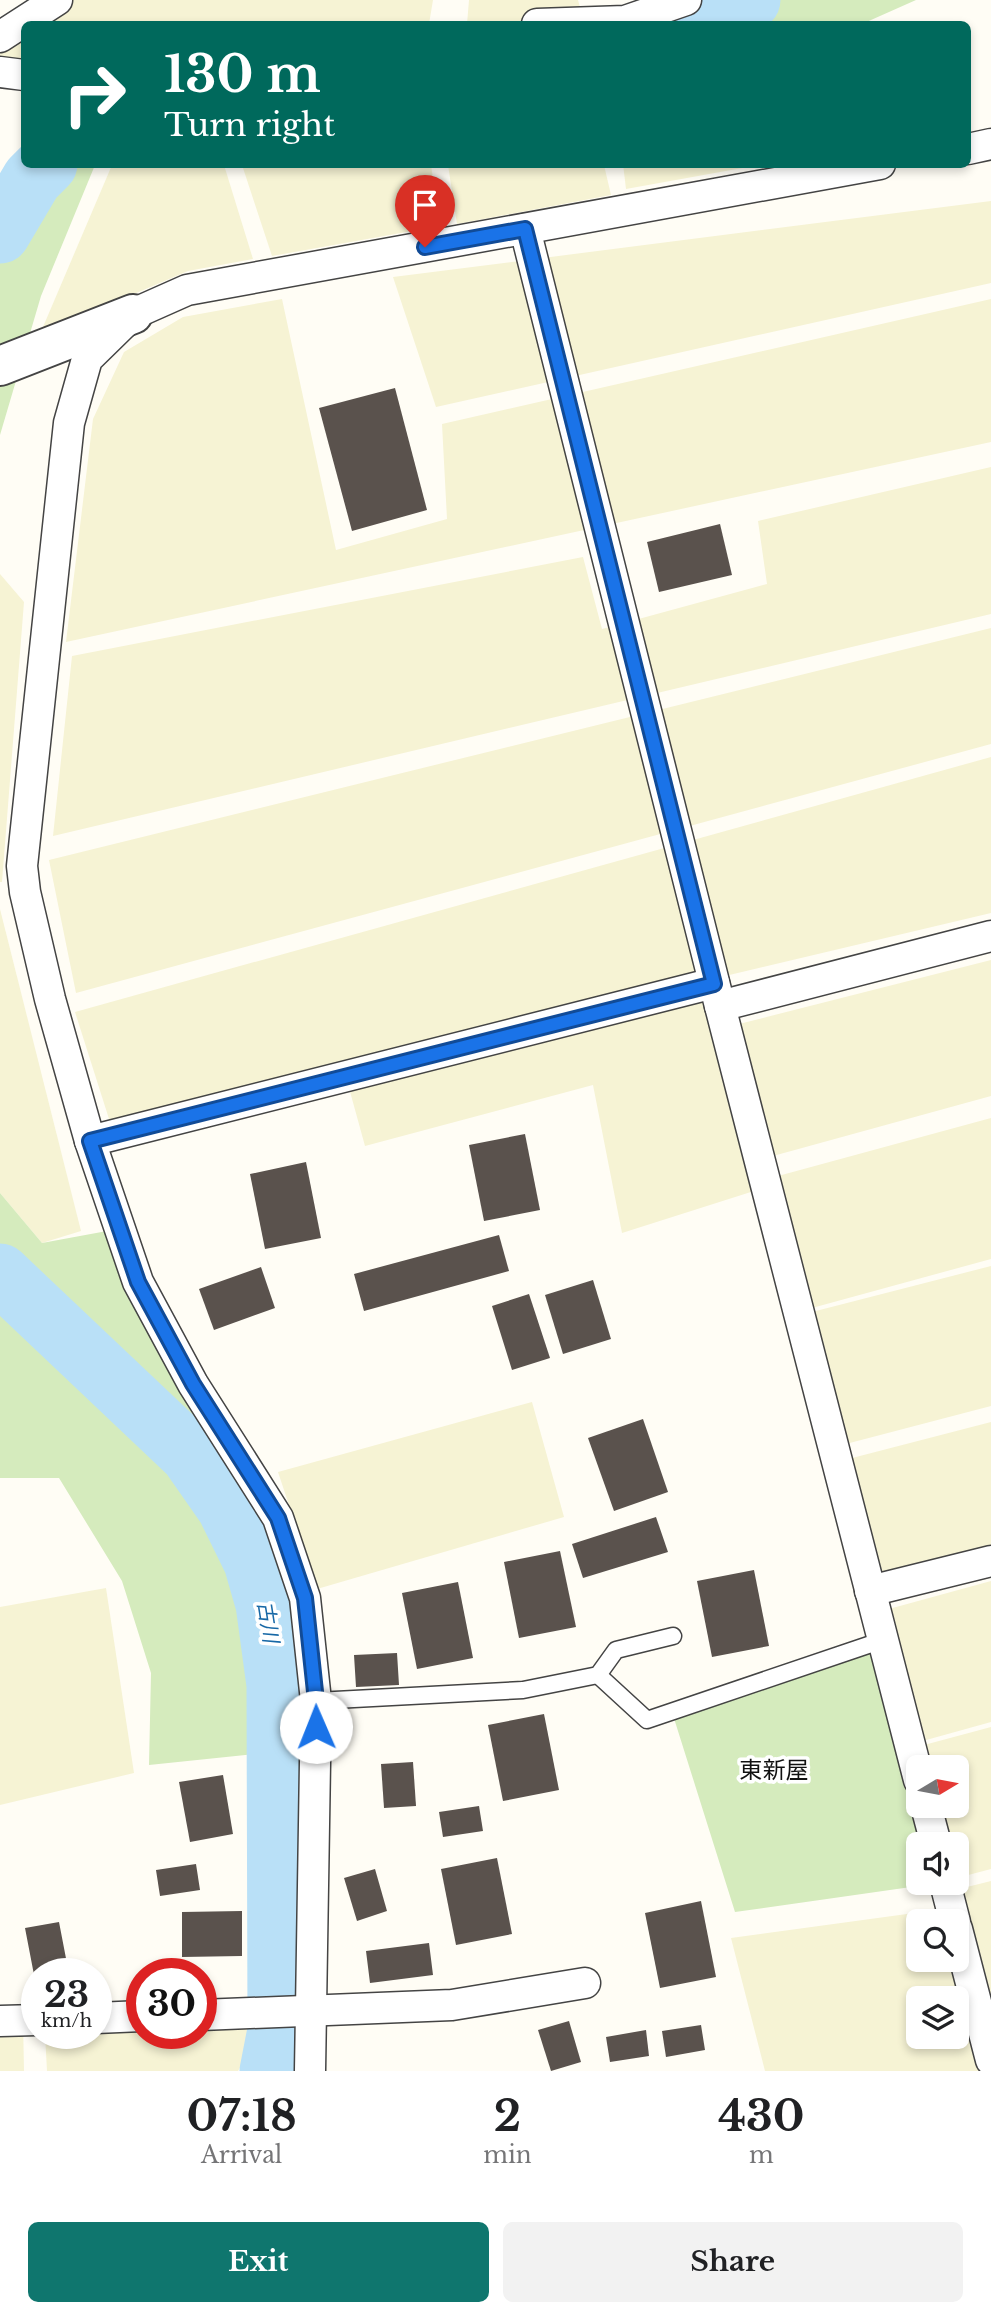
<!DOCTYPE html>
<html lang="en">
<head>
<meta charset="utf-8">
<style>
  :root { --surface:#fff; --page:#f2f2f2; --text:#202124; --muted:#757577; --accent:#0f766e }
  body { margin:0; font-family:"Libre Baskerville","Noto Sans JP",serif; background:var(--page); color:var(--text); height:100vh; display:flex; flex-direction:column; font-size:26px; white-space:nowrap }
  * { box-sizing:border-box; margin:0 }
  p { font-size:23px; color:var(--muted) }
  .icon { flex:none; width:38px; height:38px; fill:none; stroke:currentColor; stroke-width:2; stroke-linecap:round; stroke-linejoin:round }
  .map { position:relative; height:2071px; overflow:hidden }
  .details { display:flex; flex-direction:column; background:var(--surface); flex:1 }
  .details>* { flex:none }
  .guide { position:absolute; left:21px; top:21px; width:950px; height:147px; border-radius:10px; box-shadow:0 4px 10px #0003; background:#00695c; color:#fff; overflow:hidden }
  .needle { width:46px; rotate:80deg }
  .controls { position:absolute; left:906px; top:1755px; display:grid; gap:14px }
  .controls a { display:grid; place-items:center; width:63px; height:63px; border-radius:10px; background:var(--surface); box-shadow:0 4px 10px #0003; font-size:35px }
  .speed { position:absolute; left:21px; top:1958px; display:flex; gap:14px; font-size:35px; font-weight:700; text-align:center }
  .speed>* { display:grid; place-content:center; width:91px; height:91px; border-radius:50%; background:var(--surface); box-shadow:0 4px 10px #0003; line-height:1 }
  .speed small { font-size:18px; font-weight:400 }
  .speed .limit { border:10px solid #d22; background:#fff; color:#111 }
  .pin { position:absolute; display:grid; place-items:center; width:60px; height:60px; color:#fff; margin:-72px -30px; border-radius:50% 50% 50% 0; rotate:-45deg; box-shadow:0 0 7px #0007 }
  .pin .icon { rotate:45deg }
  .me { position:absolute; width:77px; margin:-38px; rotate:359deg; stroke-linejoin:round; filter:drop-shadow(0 0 5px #0008) }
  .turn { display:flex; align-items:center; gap:24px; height:147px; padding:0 28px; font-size:32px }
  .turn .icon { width:91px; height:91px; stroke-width:2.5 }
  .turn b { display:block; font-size:49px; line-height:60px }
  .eta { display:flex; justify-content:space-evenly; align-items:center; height:119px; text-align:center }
  .eta b { font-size:42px; font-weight:700; line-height:49px }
  .button { display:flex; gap:14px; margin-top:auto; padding:14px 28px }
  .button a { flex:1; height:80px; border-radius:10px; background:var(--accent); color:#fff; font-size:28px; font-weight:700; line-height:80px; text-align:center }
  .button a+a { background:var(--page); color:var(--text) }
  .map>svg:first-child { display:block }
</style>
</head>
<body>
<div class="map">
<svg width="991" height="2071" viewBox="0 0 991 2071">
  <rect width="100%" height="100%" fill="#fffdf5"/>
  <g fill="#f6f3d4" fill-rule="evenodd">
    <path d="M51 0H433L429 24H24V75L0 72V30Z"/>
    <path d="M469 0H578L584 22 467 24Z"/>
    <path d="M623 164H759V165L626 189Z"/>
    <path d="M112 165H224L253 259 188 271 40 334Z"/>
    <path d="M242 165H431L440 226 272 256Z"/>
    <path d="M448 165H604L611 195 457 224Z"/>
    <path d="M991 201V283L436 407 393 277Z"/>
    <path d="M282 299 336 550 447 519 442 424 991 299V442L66 642 93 419 124 352 183 317Z"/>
    <path d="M991 467V614L53 836 72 656 583 557 602 629 767 584 758 521Z"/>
    <path d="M0 574 24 602 2 882H0Z"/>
    <path d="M991 628V744L76 993 49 860Z"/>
    <path d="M991 757V913L110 1122 75 1012Z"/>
    <path d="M0 909 81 1231 42 1243 0 1193Z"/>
    <path d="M991 960V1096L773 1156 739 1024Z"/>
    <path d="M714 983 754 1191 622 1233 593 1085 365 1146 346 1077Z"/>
    <path d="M991 1118V1259L812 1308 778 1176Z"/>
    <path d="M991 1266V1406L842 1445 808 1313Z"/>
    <path d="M532 1402 564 1517 317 1589 278 1472Z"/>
    <path d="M991 1422V1560L863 1596 829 1464Z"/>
    <path d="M991 1581V1722L901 1747 867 1615Z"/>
    <path d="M106 1588 134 1773 0 1805V1607Z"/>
    <path d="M991 1727V1869L957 1878V1844H922L898 1752ZM919 1768H957V1806H919Z"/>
    <path d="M991 1881V2022L957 1922H919V1960H957V1938L981 2071H765L731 1938 951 1908 947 1892ZM919 1998H957V2037H919Z"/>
    <path d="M251 2013 245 2059 238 2071H47L45 2034H96V2018L142 2016V2034H201V2015Z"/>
    <path d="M23 2020 24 2071H0V2021Z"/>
  </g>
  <g fill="#d5ebbd">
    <path d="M673 0H916L862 24H538Z"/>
    <path d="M24 156V164L95 165 41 296 0 435V185Z"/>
    <path d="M0 1193 42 1243 107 1231 220 1427 307 1612 309 2011 251 2013 255 1754 149 1765 151 1673 122 1581 59 1478H0Z"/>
    <path d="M883 1640 924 1844H919V1883L932 1884 735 1912 672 1712Z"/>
  </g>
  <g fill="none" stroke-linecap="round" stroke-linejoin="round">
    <g stroke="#b9e0f7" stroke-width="61">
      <path d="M690 24 750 0"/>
      <path d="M0 233 32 179 47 164"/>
      <path d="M0 1274 190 1454 227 1507 254 1562 266 1604 277 1685 278 2030 270 2071"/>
    </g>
  </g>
  <g fill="#5a524d">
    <path d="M395 388 427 510 352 531 319 408Z"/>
    <path d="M720 524 732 575 659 592 647 542Z"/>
    <path d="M525 1134 540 1210 484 1221 469 1145Z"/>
    <path d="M306 1162 321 1238 265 1249 250 1174Z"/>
    <path d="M499 1235 509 1271 364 1311 354 1274Z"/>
    <path d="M261 1267 275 1308 214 1330 199 1289Z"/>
    <path d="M593 1280 611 1339 563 1354 545 1295Z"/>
    <path d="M529 1294 550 1358 512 1370 492 1306Z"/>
    <path d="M643 1419 668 1492 614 1511 588 1438Z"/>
    <path d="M656 1517 668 1552 583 1578 572 1544Z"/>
    <path d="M560 1551 576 1627 519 1638 504 1562Z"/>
    <path d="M754 1570 769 1646 712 1657 697 1581Z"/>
    <path d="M458 1582 473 1658 417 1669 402 1593Z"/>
    <path d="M397 1653 399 1685 356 1687 354 1655Z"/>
    <path d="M544 1714 559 1790 503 1801 488 1725Z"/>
    <path d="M413 1762 416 1806 384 1808 381 1764Z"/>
    <path d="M223 1775 233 1834 190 1842 179 1782Z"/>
    <path d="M479 1806 483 1831 443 1837 439 1812Z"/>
    <path d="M497 1858 512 1934 456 1945 441 1869Z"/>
    <path d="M196 1864 200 1890 160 1896 156 1870Z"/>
    <path d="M375 1869 387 1911 357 1921 344 1878Z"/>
    <path d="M701 1901 716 1977 660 1988 645 1913Z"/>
    <path d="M242 1911V1956L182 1957V1912Z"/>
    <path d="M59 1922 69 1974H37L35 1980 25 1928Z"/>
    <path d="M429 1943 433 1975 370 1983 366 1951Z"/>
    <path d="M569 2021 581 2062 551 2071 538 2030Z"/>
    <path d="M701 2025 705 2050 666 2057 662 2031Z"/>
    <path d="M646 2030 649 2056 610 2062 606 2037Z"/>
  </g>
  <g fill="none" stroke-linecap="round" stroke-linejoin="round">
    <defs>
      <g id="service">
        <path d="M598 1675 647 1720 883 1640"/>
        <path d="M316 1701 523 1690 598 1675 616 1650 673 1636"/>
      </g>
      <g id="minor">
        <path d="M537 24 625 21 686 0"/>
        <path d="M0 37 57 0"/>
        <path d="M0 72 24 75"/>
        <path d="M968 149 991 144"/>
        <path d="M525 229 720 1006 919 1780"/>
        <path d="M720 1006 991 936"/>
        <path d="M90 1141 714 983"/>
        <path d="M870 1591 991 1561"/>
        <path d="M926 1806 936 1844"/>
        <path d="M945 1883 955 1922"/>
        <path d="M957 1929 991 2060"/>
        <path d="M201 2015 452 2005 585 1983"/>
        <path d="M96 2018 142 2016"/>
        <path d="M0 2021 37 2020"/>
        <path d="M310 2071 316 1701 305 1598 278 1518 193 1384 138 1282 90 1141 50 999 25 892 22 866 69 423 87 359 133 314 187 290 880 164"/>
      </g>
      <path id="tertiary" d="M0 366 133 314"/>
    </defs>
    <use href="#service" stroke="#444" stroke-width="19"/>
    <use href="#minor" stroke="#444" stroke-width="33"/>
    <use href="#tertiary" stroke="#444" stroke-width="42"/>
    <use href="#service" stroke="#fff" stroke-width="16"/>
    <use href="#minor" stroke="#fff" stroke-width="30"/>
    <use href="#tertiary" stroke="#fff" stroke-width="38"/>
  </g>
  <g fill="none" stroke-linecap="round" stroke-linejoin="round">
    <defs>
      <path id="route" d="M316 1727V1701L305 1598 278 1518 193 1384 138 1282 90 1141 714 984 525 229 425 247"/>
    </defs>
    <use href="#route" stroke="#114b97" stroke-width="18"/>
    <use href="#route" stroke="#1a73e8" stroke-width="12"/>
  </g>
  <g text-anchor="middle" stroke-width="7" stroke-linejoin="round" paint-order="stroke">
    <g font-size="21" font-style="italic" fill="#1768a6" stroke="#fff">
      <text transform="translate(268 1622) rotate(81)" y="7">古川</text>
    </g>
    <g font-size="23" fill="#111" stroke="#fff">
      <text x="774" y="1778">東新屋</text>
    </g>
  </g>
</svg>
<div class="controls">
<a><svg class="needle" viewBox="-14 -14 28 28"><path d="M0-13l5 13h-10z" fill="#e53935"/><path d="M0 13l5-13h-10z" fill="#757577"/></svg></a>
<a><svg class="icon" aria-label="sound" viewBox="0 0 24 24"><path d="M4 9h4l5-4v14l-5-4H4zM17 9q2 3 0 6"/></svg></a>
<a><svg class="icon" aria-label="search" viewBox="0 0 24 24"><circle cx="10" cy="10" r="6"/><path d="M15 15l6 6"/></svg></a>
<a><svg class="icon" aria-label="layers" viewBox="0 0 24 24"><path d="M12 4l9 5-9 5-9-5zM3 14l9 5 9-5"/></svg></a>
</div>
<div class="speed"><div>23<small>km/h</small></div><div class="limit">30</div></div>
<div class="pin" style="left:425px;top:247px;background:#d93025"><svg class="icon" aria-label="arrive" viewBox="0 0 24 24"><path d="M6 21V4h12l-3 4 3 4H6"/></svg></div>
<svg class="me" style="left:316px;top:1727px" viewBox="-20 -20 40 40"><circle r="19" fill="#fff"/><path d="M0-13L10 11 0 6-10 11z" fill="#1a73e8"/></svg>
<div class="guide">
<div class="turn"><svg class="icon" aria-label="right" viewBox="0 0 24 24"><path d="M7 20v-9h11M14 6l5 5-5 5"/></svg><div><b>130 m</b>Turn right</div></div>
</div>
</div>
<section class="details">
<div class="eta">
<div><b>07:18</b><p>Arrival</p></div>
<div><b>2</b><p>min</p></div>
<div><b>430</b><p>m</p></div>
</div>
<div class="button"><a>Exit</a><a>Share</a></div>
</section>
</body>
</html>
